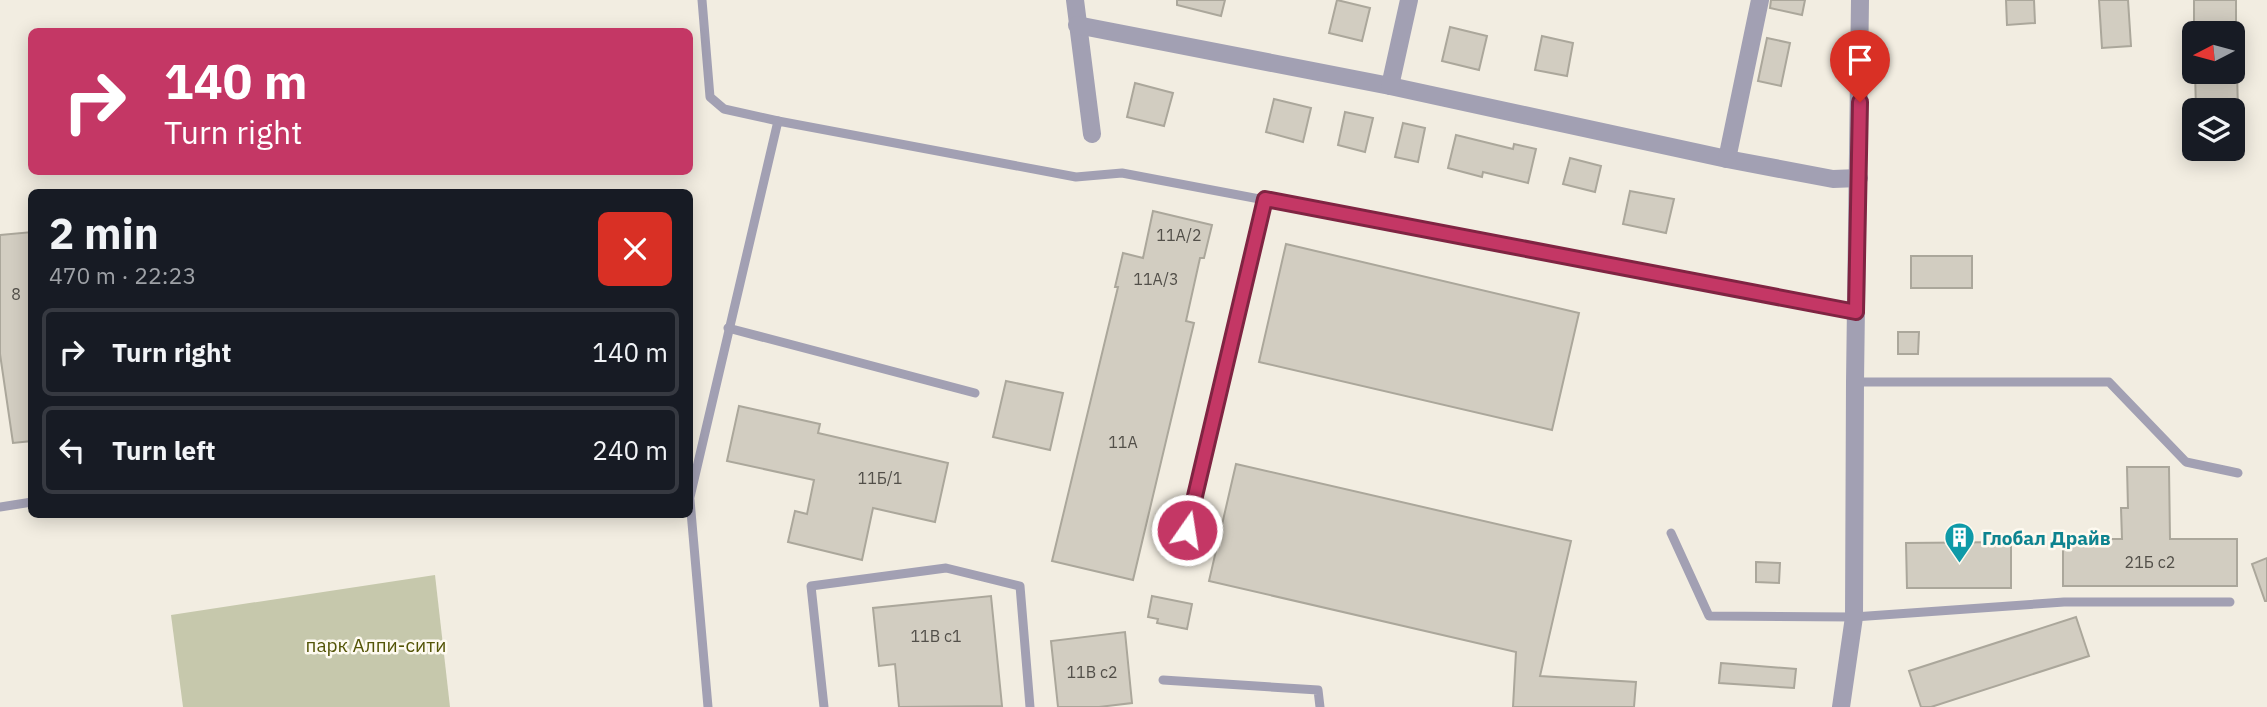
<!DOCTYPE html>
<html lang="en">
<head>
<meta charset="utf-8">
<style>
  :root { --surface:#171b24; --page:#20242c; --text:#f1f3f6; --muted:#9ea1a6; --line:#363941 }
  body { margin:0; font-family:"IBM Plex Sans",sans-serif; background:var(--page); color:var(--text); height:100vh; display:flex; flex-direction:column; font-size:26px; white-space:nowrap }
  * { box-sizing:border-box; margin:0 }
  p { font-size:23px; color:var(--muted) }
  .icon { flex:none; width:38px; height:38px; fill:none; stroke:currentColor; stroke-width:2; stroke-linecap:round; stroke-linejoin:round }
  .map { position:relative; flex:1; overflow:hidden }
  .side { position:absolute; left:28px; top:189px; width:665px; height:329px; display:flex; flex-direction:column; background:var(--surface); border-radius:10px; box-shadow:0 4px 18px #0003 }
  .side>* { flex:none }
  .hud { position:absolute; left:28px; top:28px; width:665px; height:147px; border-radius:10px; box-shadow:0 4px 18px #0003; background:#c43765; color:#fff; overflow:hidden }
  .needle { width:46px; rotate:264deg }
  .fabs { position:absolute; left:2182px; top:21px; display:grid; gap:14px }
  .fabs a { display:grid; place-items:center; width:63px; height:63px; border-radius:10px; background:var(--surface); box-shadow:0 4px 18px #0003; font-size:35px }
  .pin { position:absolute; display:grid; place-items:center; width:60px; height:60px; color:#fff; margin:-72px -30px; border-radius:50% 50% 50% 0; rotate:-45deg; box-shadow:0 0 7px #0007 }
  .pin .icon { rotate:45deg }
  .me { position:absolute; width:77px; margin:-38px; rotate:13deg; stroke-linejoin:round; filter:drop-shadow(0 0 5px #0008) }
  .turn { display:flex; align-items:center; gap:24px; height:147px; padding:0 21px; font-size:32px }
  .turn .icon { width:91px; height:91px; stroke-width:2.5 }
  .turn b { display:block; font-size:49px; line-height:60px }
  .round { display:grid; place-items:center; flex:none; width:74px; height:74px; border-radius:10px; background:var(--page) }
  .headline { display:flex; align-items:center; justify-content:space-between; height:119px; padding:0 21px }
  h1 { font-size:42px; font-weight:700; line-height:52px }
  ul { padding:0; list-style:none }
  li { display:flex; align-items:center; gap:21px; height:88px; margin:0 14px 10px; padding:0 7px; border:4px solid var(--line); border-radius:10px }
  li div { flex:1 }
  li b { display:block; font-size:26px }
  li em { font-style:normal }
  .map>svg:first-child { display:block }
</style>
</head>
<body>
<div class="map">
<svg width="2267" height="707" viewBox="0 0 2267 707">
  <rect width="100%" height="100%" fill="#f2ede1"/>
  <path fill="#c6c8ac" d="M435 575 450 707H183L171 615Z"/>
  <g fill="#d2cdc1" stroke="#aba79b" stroke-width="2">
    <path d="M1177 0H1225L1221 16 1177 5Z"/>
    <path d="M1337 0 1370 8 1362 41 1329 33Z"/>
    <path d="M1771 0H1805L1802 15 1770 8Z"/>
    <path d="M2006 0H2034L2035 23 2007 25Z"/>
    <path d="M2099 0H2128L2131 46 2102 48Z"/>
    <rect x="2194" y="0" width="42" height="33"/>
    <path d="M1450 27 1487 36 1479 70 1442 61Z"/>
    <path d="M1542 36 1573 43 1567 76 1535 70Z"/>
    <path d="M1767 38 1790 43 1781 86 1758 81Z"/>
    <path d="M2195 72H2237L2238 110H2196Z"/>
    <path d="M1135 83 1173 93 1164 126 1127 117Z"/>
    <path d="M1274 99 1311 108 1303 142 1266 132Z"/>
    <path d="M1345 112 1373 118 1365 152 1338 145Z"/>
    <path d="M1403 123 1425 128 1418 162 1395 157Z"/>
    <path d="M1456 135 1513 149 1514 144 1536 149 1528 183 1483 172 1482 177 1448 168Z"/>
    <path d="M1570 158 1601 166 1595 192 1563 184Z"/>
    <path d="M1630 191 1674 199 1666 233 1623 224Z"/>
    <path d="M1153 211 1212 225 1204 258H1200L1186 321 1194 323 1133 580 1052 561 1118 287H1115L1123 253 1143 258Z"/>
    <path d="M32 232V441L13 443 0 354V235Z"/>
    <path d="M1286 244 1579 313 1552 430 1259 362Z"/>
    <rect x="1911" y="256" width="61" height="32"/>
    <path d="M1898 332H1919L1918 354H1898Z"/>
    <path d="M1006 381 1063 393 1050 450 993 437Z"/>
    <path d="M739 406 820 424 818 433 948 463 935 522 873 508 862 560 788 542 795 511 807 514 814 480 727 461Z"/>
    <path d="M1236 464 1571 541 1540 676 1636 682 1634 707H1513L1516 652 1209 581Z"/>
    <path d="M2127 467H2169L2170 539H2237V586H2063V539H2122L2121 508H2128Z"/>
    <path d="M2011 542V588H1907L1906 543Z"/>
    <path d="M2267 558V601H2265L2252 564Z"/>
    <path d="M1756 562 1780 563 1779 583 1756 582Z"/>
    <path d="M991 596 1002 706 899 707 895 664 879 666 873 608Z"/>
    <path d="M1152 596 1192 604 1187 629 1157 623 1158 619 1148 617Z"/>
    <path d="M2076 617 2089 656 1931 707H1921L1909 671Z"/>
    <path d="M1125 632 1132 703 1099 707H1058L1051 641Z"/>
    <path d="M1721 663 1796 669 1794 688 1719 683Z"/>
  </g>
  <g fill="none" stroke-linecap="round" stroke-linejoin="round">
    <g stroke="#a2a0b3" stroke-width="9">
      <path d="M702 0 710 97 724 109 778 121"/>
      <path d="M728 328 975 393"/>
      <path d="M1855 382H2109L2186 462 2238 473"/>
      <path d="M690 497 778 121 1076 177 1122 173 1856 312"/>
      <path d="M690 500 708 707"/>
      <path d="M0 507 32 502"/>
      <path d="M1187 530 1265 199"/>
      <path d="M1671 533 1709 616 1854 617 2064 602H2230"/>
      <path d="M1163 680 1318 690 1320 707"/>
      <path d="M824 707 811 586 946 568 1020 586 1030 707"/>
    </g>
    <g stroke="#a2a0b3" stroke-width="18">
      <path d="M1075 0 1092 134"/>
      <path d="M1077 25 1390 86 1727 159 1833 179 1859 178"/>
      <path d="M1390 86 1409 0"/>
      <path d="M1727 159 1760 0"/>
      <path d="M1841 707 1854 617 1855 382 1860 0"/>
    </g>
  </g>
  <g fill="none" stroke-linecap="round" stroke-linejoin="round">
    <defs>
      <path id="route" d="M1187 530 1265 199 1856 312 1860 102"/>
    </defs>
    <use href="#route" stroke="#7f2442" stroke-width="18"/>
    <use href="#route" stroke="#c43765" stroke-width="12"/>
  </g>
  <defs>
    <symbol id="building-pin" viewBox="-11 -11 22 30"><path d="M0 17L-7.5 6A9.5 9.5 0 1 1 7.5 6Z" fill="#0f9aa8" stroke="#fefaf0"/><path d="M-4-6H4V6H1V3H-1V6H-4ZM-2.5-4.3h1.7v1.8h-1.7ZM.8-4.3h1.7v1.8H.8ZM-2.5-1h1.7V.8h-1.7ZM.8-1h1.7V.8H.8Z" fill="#fff"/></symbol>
  </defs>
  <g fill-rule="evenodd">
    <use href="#building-pin" x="1942" y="520" width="35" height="47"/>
  </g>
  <g text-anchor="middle" stroke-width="5" stroke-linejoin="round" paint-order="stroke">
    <g font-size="16" fill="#524f49">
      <text x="1179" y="241">11А/2</text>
      <text x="1156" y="285">11А/3</text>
      <text x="16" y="300">8</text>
      <text x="1123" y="448">11А</text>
      <text x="880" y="484">11Б/1</text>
      <text x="2150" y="568">21Б с2</text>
      <text x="936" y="642">11В с1</text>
      <text x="1092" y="678">11В с2</text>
    </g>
    <g font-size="19" font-weight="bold" fill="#0d838f" stroke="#fefaf0" text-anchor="start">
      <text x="1982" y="545">Глобал Драйв</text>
    </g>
    <g font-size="19" fill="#535406" stroke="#fefaf0">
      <text x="376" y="652">парк Алпи-сити</text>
    </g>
  </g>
</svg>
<div class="fabs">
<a><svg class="needle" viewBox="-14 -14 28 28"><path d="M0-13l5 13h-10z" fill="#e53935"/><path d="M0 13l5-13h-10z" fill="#9ea1a6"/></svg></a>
<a><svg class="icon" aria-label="layers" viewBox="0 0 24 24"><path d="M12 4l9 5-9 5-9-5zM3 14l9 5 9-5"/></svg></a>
</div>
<div class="pin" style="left:1860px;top:102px;background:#d93025"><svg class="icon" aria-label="arrive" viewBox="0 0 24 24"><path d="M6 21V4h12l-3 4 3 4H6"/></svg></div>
<svg class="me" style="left:1187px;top:530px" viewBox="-20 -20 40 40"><circle r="17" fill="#c43765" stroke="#fff" stroke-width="3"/><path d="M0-11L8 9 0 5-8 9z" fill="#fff"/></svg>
<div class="hud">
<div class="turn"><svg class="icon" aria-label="right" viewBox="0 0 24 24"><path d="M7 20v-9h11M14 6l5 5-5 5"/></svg><div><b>140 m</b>Turn right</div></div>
</div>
<section class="side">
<div class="headline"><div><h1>2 min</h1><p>470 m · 22:23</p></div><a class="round" style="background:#d93025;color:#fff"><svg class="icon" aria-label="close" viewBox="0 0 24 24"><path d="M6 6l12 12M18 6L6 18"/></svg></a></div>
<ul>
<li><svg class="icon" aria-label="right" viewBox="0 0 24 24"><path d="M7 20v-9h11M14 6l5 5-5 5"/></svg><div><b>Turn right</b></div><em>140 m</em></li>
<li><svg class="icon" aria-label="left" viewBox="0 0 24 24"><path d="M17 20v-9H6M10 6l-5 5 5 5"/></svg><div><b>Turn left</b></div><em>240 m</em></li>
</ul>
</section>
</div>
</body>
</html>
